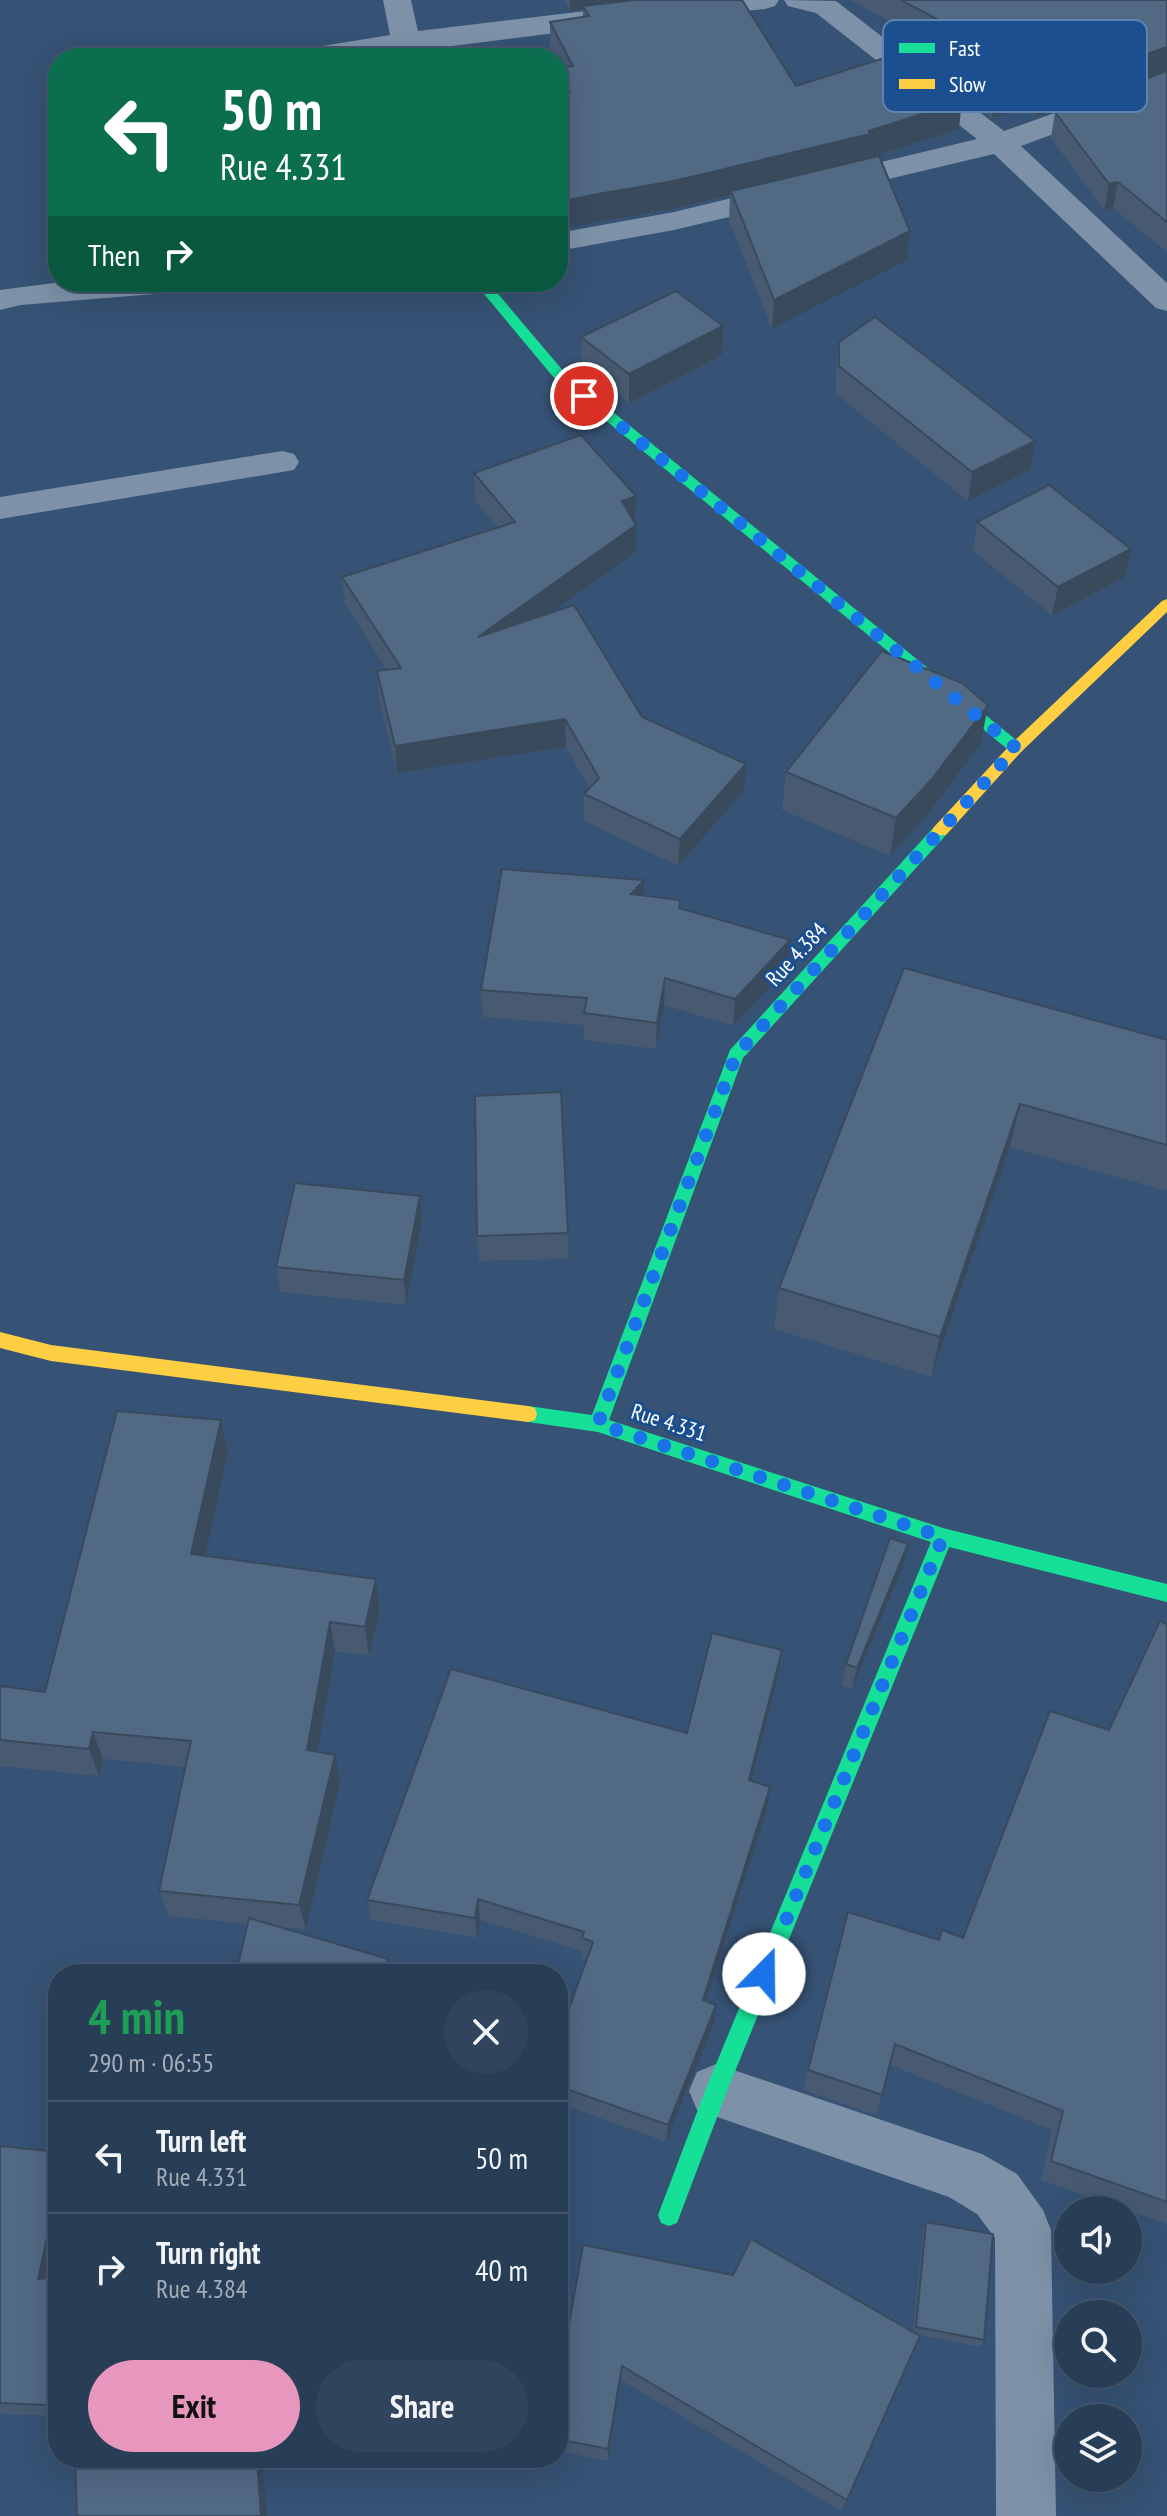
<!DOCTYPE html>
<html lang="en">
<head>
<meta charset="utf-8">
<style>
  :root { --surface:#283e57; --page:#30455d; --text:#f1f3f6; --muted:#a5aeba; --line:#44576d; --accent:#e797bd }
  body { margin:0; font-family:"PT Sans Narrow",sans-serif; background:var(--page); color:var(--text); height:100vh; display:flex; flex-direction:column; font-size:30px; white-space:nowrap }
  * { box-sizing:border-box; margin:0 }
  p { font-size:26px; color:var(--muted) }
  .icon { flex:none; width:44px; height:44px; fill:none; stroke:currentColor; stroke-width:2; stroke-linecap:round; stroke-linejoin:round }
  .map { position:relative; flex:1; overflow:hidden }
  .drawer { position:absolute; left:48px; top:1964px; width:520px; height:504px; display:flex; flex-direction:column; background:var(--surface); border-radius:32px; box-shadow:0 8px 32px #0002,0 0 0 2px var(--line) }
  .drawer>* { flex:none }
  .guide { position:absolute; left:48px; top:48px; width:520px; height:244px; border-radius:32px; box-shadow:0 8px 32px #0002,0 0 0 2px var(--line); background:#0b6e4f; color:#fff; overflow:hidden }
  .controls { position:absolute; left:1054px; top:2196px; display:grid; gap:16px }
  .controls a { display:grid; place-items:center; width:88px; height:88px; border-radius:50%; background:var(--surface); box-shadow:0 8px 32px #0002,0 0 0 2px var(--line); font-size:40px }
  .pin { position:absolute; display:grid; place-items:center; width:68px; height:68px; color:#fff; margin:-34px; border:4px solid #fff; border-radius:50%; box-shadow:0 2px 8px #0007 }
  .me { position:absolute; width:88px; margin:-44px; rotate:22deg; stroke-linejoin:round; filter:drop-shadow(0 0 6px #0008) }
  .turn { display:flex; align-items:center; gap:28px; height:168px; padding:0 40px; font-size:36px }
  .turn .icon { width:104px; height:104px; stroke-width:2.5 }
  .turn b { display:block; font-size:56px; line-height:68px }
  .then { display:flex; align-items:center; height:76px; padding:0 40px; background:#0003; gap:16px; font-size:30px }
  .round { display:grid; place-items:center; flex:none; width:84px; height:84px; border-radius:42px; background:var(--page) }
  .summary { display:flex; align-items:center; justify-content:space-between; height:136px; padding:0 40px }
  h1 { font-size:48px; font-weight:600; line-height:60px; color:#1e9e55 }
  .cta { display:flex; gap:16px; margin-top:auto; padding:16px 40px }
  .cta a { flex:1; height:92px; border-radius:48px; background:var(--accent); color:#111; font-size:32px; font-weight:600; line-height:92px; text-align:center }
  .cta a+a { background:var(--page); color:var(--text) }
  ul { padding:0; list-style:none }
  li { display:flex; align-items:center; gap:24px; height:112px; padding:0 40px; border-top:2px solid var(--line) }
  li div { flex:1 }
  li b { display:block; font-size:30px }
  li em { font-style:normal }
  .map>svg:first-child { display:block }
</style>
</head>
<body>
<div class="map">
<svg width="1167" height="2516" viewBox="0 0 1167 2516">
  <rect width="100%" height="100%" fill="#365274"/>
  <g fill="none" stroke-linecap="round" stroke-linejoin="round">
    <g fill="#7d92a8" fill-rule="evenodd">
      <path d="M383 0H411L418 31 611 8 621 11 625 17 621 23 611 26 356 58H289L294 52 304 49 390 35Z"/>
      <path d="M683 0H779L775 6 765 9 683 18 673 15 669 9 673 3Z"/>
      <path d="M784 0 836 1 1004 131 1167 73V92L1021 146 1167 283V311L1156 308 994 154 674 230 558 251V233L674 212 977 139 816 13 788 6Z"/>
      <path d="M62 282H195L190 289 179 292 21 305 0 310V290Z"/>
      <path d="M282 451 294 454 299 462 294 470 0 519V497Z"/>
      <path d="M716 2064 982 2154 1017 2174 1043 2210 1051 2230 1056 2516H996L995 2238 977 2214 949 2197 697 2110 689 2091 697 2072Z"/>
    </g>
    <g fill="#16e098" fill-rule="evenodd">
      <path d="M474 282H488L565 373 1021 744 1024 748 1021 752H1011L555 379Z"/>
      <path d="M940 825 946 827 948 831 946 835 743 1058 609 1420 943 1528 1167 1584V1602L949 1547 727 2091 680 2215 677 2223 669 2226 661 2223 658 2215 705 2091 931 1542 598 1432 528 1422 521 1420 519 1414 521 1408 528 1406 592 1415 730 1050 934 827Z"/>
    </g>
    <g fill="#ffcf43" fill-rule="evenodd">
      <path d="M1167 599V612L1021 752 946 835H934L932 831 934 827 1011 744 1162 601Z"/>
      <path d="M0 1332 51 1345 528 1406 535 1408 537 1414 535 1420 528 1422 51 1361 0 1348Z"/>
    </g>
  </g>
  <g fill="#475a72">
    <path d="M564 0H742L796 86 959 129 868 158 910 231 907 260 772 329 729 220 730 195 673 209 592 223 561 93 560 69 558 64V58H555L550 50V22L583 17V9L570 11Z"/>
    <path d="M850 0H1167V71L1035 117 1027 106 992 118 930 70 933 44Z"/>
    <path d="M1167 71V252L1113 208 1104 210 1051 138 1055 112Z"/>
    <path d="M723 326 722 355 629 403 581 366V337Z"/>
    <path d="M839 342 1030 470 968 501 836 394V371Z"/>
    <path d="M474 473 635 523 636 552 552 612 642 717 746 764 744 791 678 866 584 821V794L589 788 566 747 397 773 379 699 377 671 387 670 345 604 342 577 498 528 475 501Z"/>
    <path d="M977 522 1125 577 1052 615 973 551Z"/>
    <path d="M981 743 926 817 890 856 782 810 786 772Z"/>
    <path d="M643 896 680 908 790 940 788 967 733 1026 664 1005 656 1049 584 1040V1025L483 1017 481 990Z"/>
    <path d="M904 968 1167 1040V1191L1010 1147 931 1377 774 1329 779 1288Z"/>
    <path d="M422 1222 406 1305 280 1292 276 1267Z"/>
    <path d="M568 1233V1259L479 1261 477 1236Z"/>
    <path d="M221 1420 228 1452 205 1556 376 1579 380 1609 369 1656 335 1651 317 1752 340 1782 306 1929 280 1927 388 1959 391 1974H236L248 1924 169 1916 159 1891 186 1767 103 1759 99 1776 0 1766V1686L45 1692Z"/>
    <path d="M908 1544 903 1567 852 1689 842 1686 846 1664Z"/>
    <path d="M1167 1625V2224L1041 2180 1052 2130 890 2065 876 2115 803 2090 808 2070 939 1940 963 1938 1109 1730Z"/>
    <path d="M779 1673 752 1781 767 1809 706 2002 714 2024 666 2142 558 2103V2039L587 1960 582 1958V1951L480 1920 477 1938 371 1920 367 1900 687 1733Z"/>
    <path d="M0 2146 52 2277H58V2416L0 2414Z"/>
    <path d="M926 2222 984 2340 980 2347 920 2335 841 2511 621 2380 608 2461 558 2451V2351L564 2353 913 2332 923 2230Z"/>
  </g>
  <g fill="#394a5c">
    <path d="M570 0H664L583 6V9L570 11Z"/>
    <path d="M1167 47V71L1035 117 1039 91Z"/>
    <path d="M1031 81 1027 106 992 118 995 92Z"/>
    <path d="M962 101 959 129 868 158 867 162 731 191 730 195 673 209 592 223 558 230V202L869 131Z"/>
    <path d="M1118 182 1113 208 1104 210 1109 184Z"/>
    <path d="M910 231 907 260 772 329 774 300Z"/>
    <path d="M723 326 722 355 629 403V374Z"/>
    <path d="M1035 441 1030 470 968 501 972 472Z"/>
    <path d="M636 496 635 523 622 501Z"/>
    <path d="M636 525V552L479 664 478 637Z"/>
    <path d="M1131 549 1125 577 1052 615 1058 587Z"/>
    <path d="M988 705 981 743 926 817 890 856 896 818Z"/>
    <path d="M565 719 566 747 397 773 395 746Z"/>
    <path d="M746 764 744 791 678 866 680 839Z"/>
    <path d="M644 880 643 907 631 894Z"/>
    <path d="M790 940 788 967 733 1026 735 999Z"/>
    <path d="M665 978 664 1005 656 1049 657 1023Z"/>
    <path d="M1020 1104 1010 1147 931 1377 940 1337Z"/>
    <path d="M420 1196 422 1222 406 1305 404 1280Z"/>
    <path d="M221 1420 228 1452 199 1584 191 1554Z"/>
    <path d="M908 1544 903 1567 852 1689 857 1668Z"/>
    <path d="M376 1579 380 1609 369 1656 365 1627Z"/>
    <path d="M330 1622 335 1651 313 1777 307 1750Z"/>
    <path d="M782 1650 779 1673 746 1802 749 1780Z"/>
    <path d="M93 1732 103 1759 99 1776 89 1749Z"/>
    <path d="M335 1755 340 1782 306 1929 299 1905Z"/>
    <path d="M770 1787 767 1809 700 2020 703 2000Z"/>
    <path d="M478 1899 480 1920 477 1938 475 1918Z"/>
    <path d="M388 1959 391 1974H385Z"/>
    <path d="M716 2005 714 2024 666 2142 668 2125Z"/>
    <path d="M58 2187V2247L48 2292 38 2279Z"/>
    <path d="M622 2366 621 2380 608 2461V2449Z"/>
    <path d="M58 2367V2416L48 2405Z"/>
    <path d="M257 2458H262L267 2516H261Z"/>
  </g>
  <g fill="#526984" stroke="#394a5c" stroke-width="2">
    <path d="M635 0H742L796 86 900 53 962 101 869 131 870 134 674 181 592 195 558 202V93L570 92 560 67 573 66 550 22 589 16 583 6Z"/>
    <path d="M901 0H1167V47L1039 91 1031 81 995 92 933 44 965 34Z"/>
    <path d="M1167 71V222L1118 182 1109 184 1055 112Z"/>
    <path d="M879 156 910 231 774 300 731 191Z"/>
    <path d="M676 291 723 326 629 374 581 337Z"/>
    <path d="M875 317 1035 441 972 472 839 366V342Z"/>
    <path d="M581 435 636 496 622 501 636 525 478 637 574 605 642 717 746 764 680 839 584 794 599 778 565 719 395 746 377 671 401 668 342 577 515 522 474 473Z"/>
    <path d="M1049 485 1131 549 1058 587 977 522Z"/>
    <path d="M882 651 962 683 988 705 932 779 896 818 786 772Z"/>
    <path d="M502 869 644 880 631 894 680 900 679 908 790 940 735 999 665 978 657 1023 584 1013 587 998 481 990Z"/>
    <path d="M904 968 1167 1040V1145L1020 1104 940 1337 779 1288Z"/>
    <path d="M561 1092 568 1233 477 1236 475 1096Z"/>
    <path d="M295 1183 420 1196 404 1280 276 1267Z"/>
    <path d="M117 1411 221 1420 191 1554 376 1579 365 1627 330 1622 307 1750 335 1755 299 1905 159 1891 191 1741 93 1732 89 1749 0 1740V1686L45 1692Z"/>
    <path d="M890 1538 908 1544 857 1668 846 1664Z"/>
    <path d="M1160 1621 1167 1625V2202L1051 2161 1063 2111 895 2044 882 2095 808 2070 848 1912 939 1940 942 1930 963 1938 1050 1711 1109 1730Z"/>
    <path d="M712 1633 782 1650 749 1780 770 1787 703 2000 716 2005 668 2125 558 2086V2039L593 1942 582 1938 584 1932 478 1899 475 1918 367 1900 451 1669 687 1733Z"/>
    <path d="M249 1918 388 1959 385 1974H236Z"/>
    <path d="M0 2146 58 2152V2187L38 2279 58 2277V2367L48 2405 0 2403Z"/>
    <path d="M926 2222 993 2234 984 2340 916 2327Z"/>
    <path d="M751 2239 920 2336 847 2500 622 2366 608 2449 558 2439V2351L564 2353 583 2245 733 2275Z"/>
    <path d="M75 2458H257L261 2516H77Z"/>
  </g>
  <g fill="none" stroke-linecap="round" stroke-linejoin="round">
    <path stroke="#1a73e8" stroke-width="14" stroke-dasharray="0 25.2" d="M584 396 1016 748 736 1055 598 1424 943 1537 764 1974"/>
  </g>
  <g text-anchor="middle" stroke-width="6" stroke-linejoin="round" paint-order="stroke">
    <g font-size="22" fill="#fff" stroke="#1b4f8f">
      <text transform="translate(796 954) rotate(-47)" y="8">Rue 4.384</text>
      <text transform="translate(669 1422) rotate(18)" y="8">Rue 4.331</text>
    </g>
  </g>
  <rect x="883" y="20" width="264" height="92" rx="12" fill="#1b4f8f" stroke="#5f84b1" stroke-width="2"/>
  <rect x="899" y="43" width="36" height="10" fill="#16e098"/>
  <rect x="899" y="79" width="36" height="10" fill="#ffcf43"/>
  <g font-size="22" fill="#fff">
    <text x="949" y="56">Fast</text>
    <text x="949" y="92">Slow</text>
  </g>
</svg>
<div class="controls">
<a><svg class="icon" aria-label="sound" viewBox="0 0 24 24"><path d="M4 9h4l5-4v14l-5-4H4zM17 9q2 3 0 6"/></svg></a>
<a><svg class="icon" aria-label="search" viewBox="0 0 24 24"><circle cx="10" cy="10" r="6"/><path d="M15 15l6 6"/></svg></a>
<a><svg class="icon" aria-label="layers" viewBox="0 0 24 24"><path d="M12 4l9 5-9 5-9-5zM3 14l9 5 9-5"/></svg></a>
</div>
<div class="pin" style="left:584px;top:396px;background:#d93025"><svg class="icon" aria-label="arrive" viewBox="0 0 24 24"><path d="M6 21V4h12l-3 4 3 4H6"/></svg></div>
<svg class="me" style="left:764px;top:1974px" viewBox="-20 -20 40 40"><circle r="19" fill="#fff"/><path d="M0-13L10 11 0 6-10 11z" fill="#1a73e8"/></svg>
<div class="guide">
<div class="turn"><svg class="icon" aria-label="left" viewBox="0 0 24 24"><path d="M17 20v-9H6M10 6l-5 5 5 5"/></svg><div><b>50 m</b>Rue 4.331</div></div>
<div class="then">Then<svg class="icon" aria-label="right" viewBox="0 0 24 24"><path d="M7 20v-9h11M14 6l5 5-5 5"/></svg></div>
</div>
<section class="drawer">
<div class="summary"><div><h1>4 min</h1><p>290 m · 06:55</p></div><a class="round"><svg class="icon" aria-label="close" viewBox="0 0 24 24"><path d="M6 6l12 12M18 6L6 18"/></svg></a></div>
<ul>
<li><svg class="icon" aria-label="left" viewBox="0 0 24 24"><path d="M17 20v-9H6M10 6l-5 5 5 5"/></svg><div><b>Turn left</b><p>Rue 4.331</p></div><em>50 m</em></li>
<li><svg class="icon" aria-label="right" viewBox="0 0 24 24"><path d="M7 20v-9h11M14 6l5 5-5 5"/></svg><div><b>Turn right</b><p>Rue 4.384</p></div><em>40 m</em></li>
</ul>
<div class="cta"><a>Exit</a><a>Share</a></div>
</section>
</div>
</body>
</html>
